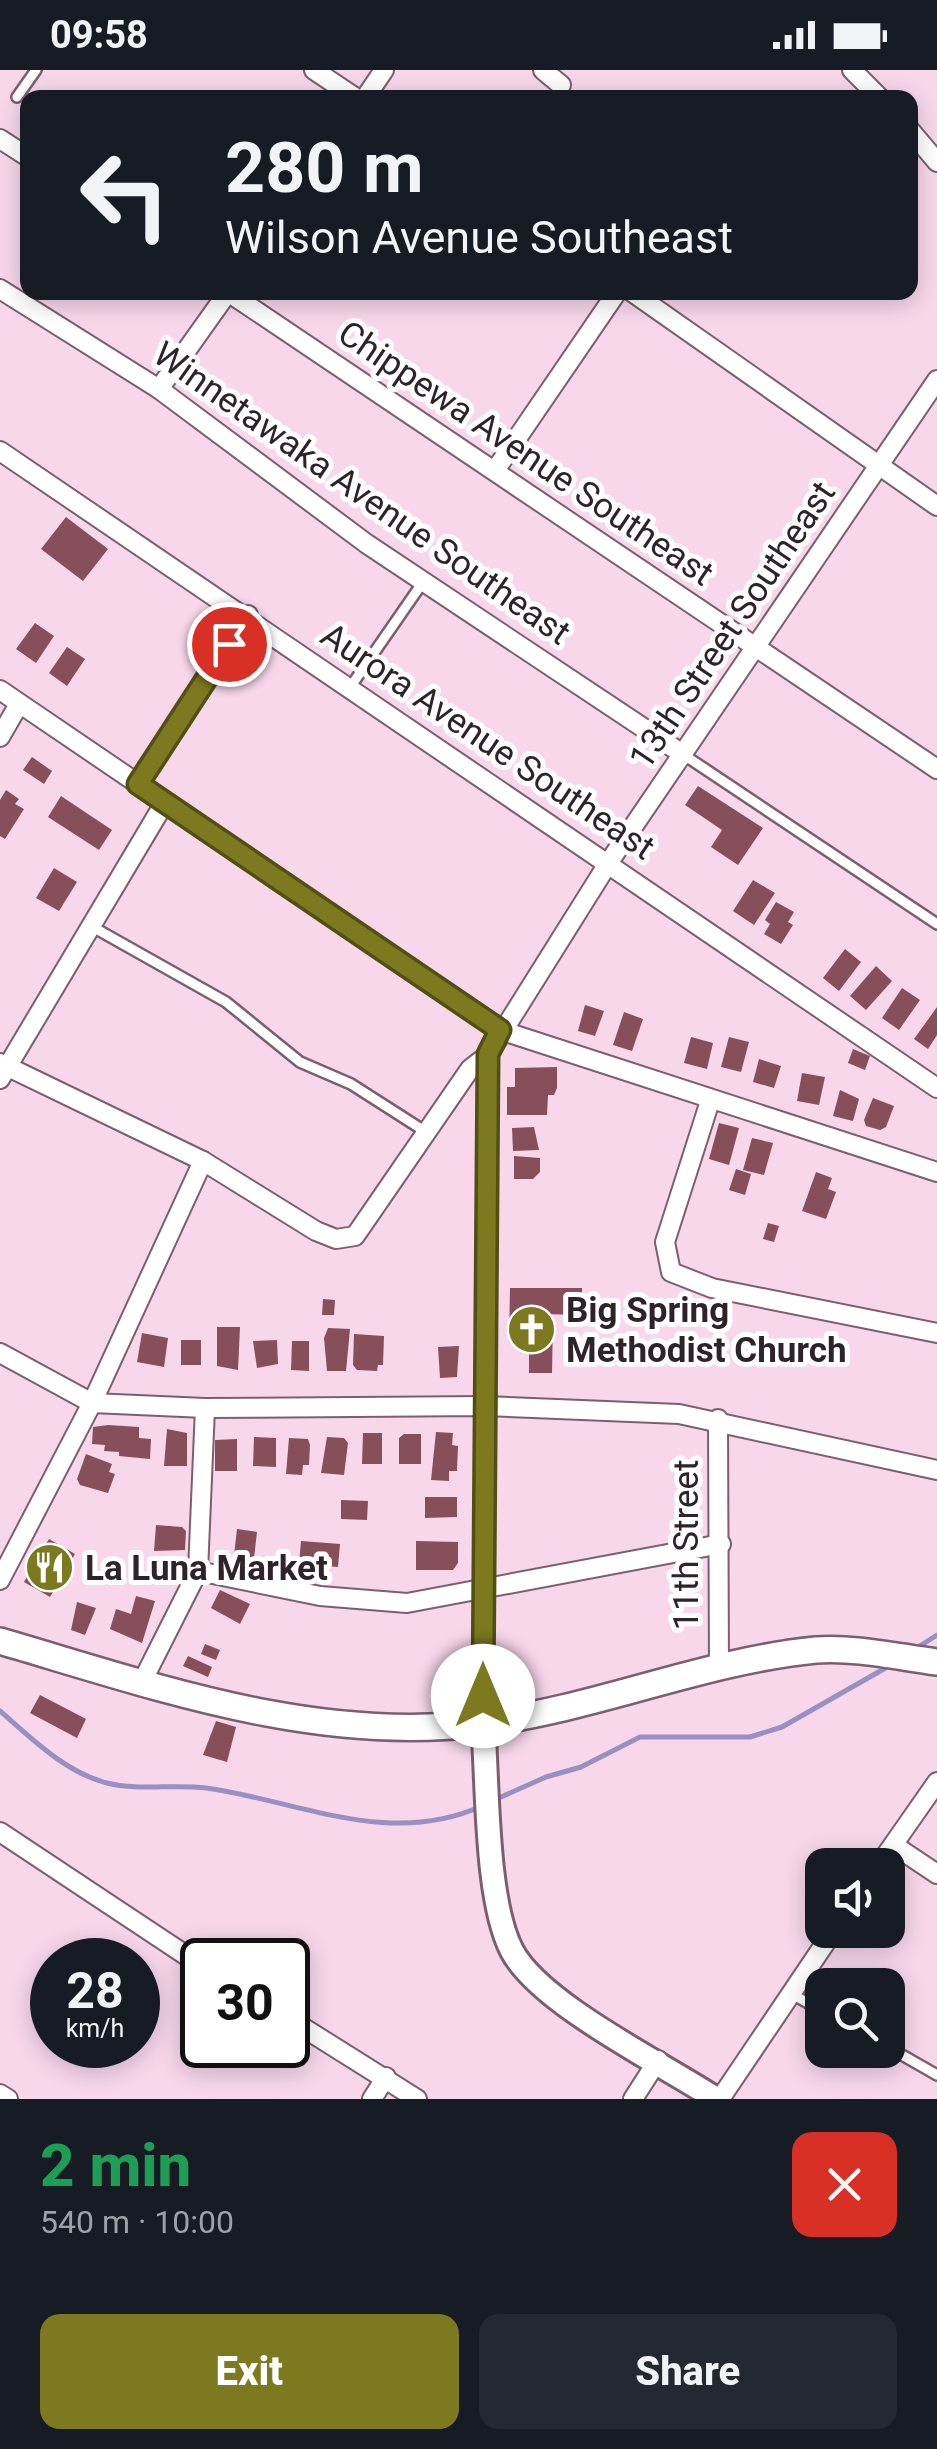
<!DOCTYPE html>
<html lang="en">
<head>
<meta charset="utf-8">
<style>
  :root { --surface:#171b24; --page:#242831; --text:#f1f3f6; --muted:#9ea1a6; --accent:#7d791f }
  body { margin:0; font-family:Roboto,sans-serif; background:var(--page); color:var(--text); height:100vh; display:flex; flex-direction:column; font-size:38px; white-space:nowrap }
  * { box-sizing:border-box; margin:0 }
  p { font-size:32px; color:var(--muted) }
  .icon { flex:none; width:55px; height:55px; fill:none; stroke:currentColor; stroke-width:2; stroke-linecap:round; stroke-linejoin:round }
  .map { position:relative; height:2029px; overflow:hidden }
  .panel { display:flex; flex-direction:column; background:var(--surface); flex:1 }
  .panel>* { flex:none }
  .guide { position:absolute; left:20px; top:20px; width:898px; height:210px; border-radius:20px; box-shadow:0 5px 25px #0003; background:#171b24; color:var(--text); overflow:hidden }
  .buttons { position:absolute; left:805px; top:1778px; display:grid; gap:20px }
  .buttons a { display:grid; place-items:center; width:100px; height:100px; border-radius:20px; background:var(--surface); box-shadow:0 5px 25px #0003; font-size:50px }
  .speed { position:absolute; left:30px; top:1868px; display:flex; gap:20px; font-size:50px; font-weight:700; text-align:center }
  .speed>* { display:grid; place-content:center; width:130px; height:130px; border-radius:50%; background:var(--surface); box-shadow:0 5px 25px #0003; line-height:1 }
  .speed small { font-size:25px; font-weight:400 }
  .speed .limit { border:5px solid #111; border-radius:15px; background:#fff; color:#111 }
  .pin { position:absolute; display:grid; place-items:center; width:85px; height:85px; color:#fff; margin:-42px; border:5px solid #fff; border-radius:50%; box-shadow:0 2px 10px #0007 }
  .me { position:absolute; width:110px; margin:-55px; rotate:0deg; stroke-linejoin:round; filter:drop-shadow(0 0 8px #0008) }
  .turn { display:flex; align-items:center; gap:35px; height:210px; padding:0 40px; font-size:45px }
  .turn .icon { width:130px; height:130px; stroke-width:2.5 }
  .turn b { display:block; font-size:70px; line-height:85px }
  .round { display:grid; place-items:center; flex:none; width:105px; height:105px; border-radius:20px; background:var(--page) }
  .overview { display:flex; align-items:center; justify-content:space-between; height:170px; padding:0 40px }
  h1 { font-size:60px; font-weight:800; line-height:75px; color:#1e9e55 }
  .cta { display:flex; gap:20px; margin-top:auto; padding:20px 40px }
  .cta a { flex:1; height:115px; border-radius:20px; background:var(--accent); color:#fff; font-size:40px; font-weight:800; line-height:115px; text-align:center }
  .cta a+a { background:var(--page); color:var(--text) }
  .status { display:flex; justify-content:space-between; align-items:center; height:70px; padding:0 50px; background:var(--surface); direction:ltr }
  .status svg { height:28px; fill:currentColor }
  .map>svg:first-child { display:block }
</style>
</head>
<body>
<div class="status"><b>09:58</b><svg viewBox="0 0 49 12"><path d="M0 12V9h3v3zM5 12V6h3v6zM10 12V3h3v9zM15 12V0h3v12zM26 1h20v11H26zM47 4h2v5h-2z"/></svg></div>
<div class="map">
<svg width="937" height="2029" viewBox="0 0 937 2029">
  <rect width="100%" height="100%" fill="#f8d7eb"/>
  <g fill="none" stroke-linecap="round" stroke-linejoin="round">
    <g stroke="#9890c2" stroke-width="5">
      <path d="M915 1579 937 1565"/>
      <path d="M0 1641C31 1668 66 1703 107 1713 138 1721 174 1714 206 1718 300 1731 388 1778 482 1736"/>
      <path d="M492 1731 546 1707 581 1697 640 1667H750L782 1657 889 1596"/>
    </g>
  </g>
  <g fill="#864f5a">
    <path d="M66 447 108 479 83 511 41 479Z"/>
    <path d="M35 553 54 566 36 593 16 579Z"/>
    <path d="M67 577 85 589 67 616 49 603Z"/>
    <path d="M32 687 52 701 44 714 23 700Z"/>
    <path d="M698 716 763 758 738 795 711 777 722 760 685 735Z"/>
    <path d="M6 720 19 729 15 734 24 739 5 769 0 766V730Z"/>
    <path d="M61 726 112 760 99 780 48 747Z"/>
    <path d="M54 798 77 812 59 841 36 828Z"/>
    <path d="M753 810 775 823 754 855 733 841Z"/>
    <path d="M776 832 794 842 788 852 793 855 781 874 764 864 770 854 765 850Z"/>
    <path d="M845 879 861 892 839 921 823 908Z"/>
    <path d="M876 896 892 911 866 940 850 926Z"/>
    <path d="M902 918 920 930 899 960 882 948Z"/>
    <path d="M585 935 604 941 595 966 578 961Z"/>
    <path d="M937 937V965L928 979 914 969Z"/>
    <path d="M624 942 643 949 632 981 613 975Z"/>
    <path d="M691 967 713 973 707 999 684 993Z"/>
    <path d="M729 967 749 972 741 1002 721 997Z"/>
    <path d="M853 979 870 986 865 1000 848 993Z"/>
    <path d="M759 989 781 996 774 1018 753 1012Z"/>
    <path d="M557 997V1018L554 1025H548L547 1045H507V1017H515V998Z"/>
    <path d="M802 1003 825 1007 819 1035 797 1031Z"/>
    <path d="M840 1020 859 1029 853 1051 833 1046Z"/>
    <path d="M873 1028 894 1036 886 1057 880 1060 866 1056 864 1050Z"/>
    <path d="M719 1053 739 1058 729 1095 709 1089Z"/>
    <path d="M534 1057 539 1080 513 1081 512 1058Z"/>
    <path d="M752 1068 773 1073 764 1105 743 1100Z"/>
    <path d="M514 1086 540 1088V1102L533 1109H514Z"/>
    <path d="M736 1099 751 1104 745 1125 729 1120Z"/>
    <path d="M816 1102 832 1108 828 1119 836 1122 826 1149 802 1141Z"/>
    <path d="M768 1153 779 1156 774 1172 763 1169Z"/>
    <path d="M510 1218H582V1245L541 1244V1249H553L552 1303H529V1271L509 1270Z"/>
    <path d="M323 1229 335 1230 334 1245H322Z"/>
    <path d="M217 1257H240L238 1300 217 1296Z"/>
    <path d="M328 1258 350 1259 346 1301H327L324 1268Z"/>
    <path d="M142 1263 168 1268 164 1297 137 1292Z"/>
    <path d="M354 1264 384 1266 383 1295H378L377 1301 357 1300 353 1295Z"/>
    <rect x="181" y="1270" width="20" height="25"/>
    <path d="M277 1270 278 1294 257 1298 253 1271Z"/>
    <path d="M292 1271H309V1301L291 1300Z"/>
    <path d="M459 1276 457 1307 440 1308 438 1277Z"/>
    <path d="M108 1355 139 1357V1368L151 1369 150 1389 119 1386V1382L104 1381 105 1375 92 1374 93 1357Z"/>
    <path d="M167 1359 187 1363V1396H164Z"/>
    <path d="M436 1362 453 1363 452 1375 458 1376 457 1401H449V1411L431 1410Z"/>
    <path d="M363 1363H382V1394H362Z"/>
    <path d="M404 1364H421V1394H399V1368Z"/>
    <path d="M254 1367 276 1368V1397L253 1396Z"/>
    <path d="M327 1367 344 1368 348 1373 344 1405 321 1403Z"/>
    <path d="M289 1368 308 1369 310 1375 309 1395H303L302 1405 286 1404Z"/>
    <path d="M237 1369V1401H215V1370Z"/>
    <path d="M86 1384 112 1394 109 1402 115 1404 108 1423 80 1415 77 1409Z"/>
    <path d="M425 1427H457V1447L425 1448Z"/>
    <path d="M341 1430 368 1431 367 1450 341 1449Z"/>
    <path d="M156 1455 182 1457 186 1461 185 1480 154 1481Z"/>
    <path d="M237 1459 257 1462 253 1497 233 1494Z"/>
    <path d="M49 1469 75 1484 50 1527 24 1512Z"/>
    <path d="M301 1471 340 1474 338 1497 299 1494Z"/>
    <path d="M416 1471 458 1472V1493L453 1500H416Z"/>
    <path d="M220 1520 250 1534 240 1554 211 1538Z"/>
    <path d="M136 1526 155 1531 142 1573 110 1559 116 1539 131 1544Z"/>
    <path d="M77 1532 96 1538 85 1565 71 1560Z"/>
    <path d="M205 1574 220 1580 216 1590 201 1584Z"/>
    <path d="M188 1586 212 1597 208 1607 183 1596Z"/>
    <path d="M40 1625 86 1649 77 1668 30 1643Z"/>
    <path d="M216 1651 236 1657 227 1692 203 1685Z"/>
  </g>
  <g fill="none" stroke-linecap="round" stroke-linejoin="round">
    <defs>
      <g id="service">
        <path d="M17 27 36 0"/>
        <path d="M351 616 423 512"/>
        <path d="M684 685 937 854"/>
        <path d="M91 856 226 932 300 992 351 1014 426 1062"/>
        <path d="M792 1924 822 1941"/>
        <path d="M888 1977 937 2005"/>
      </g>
      <g id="minor">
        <path d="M314 0 356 28"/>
        <path d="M543 0 561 15"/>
        <path d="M852 0 880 28"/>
        <path d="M365 28 384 0"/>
        <path d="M910 60 937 92"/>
        <path d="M0 69 28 87"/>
        <path d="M0 219 159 319 367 474 684 685"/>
        <path d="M632 222 937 436"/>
        <path d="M159 319 228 222 937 699"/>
        <path d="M0 381 937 1018"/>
        <path d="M496 399 617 222"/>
        <path d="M0 620 500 960 937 1102"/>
        <path d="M0 667 19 634"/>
        <path d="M138 713 248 545"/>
        <path d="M0 993 203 1091 316 1161 336 1169 355 1166 470 999 488 985 609 792 937 310"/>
        <path d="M0 1009 165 732"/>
        <path d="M710 1031 665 1172 671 1202 712 1218 937 1263"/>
        <path d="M0 1283 92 1333 205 1338 486 1336 679 1344 937 1400"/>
        <path d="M718 1349 719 1600"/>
        <path d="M198 1501 320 1526 407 1533 721 1474"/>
        <path d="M0 1510 92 1333 203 1091"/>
        <path d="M143 1610 198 1501 205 1338"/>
        <path d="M483 1653 488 985"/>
        <path d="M0 1762 202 1896"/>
        <path d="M895 1776 937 1804"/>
        <path d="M879 1795 937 1712"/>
        <path d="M288 1948 417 2029"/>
        <path d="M0 2024 8 2029"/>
        <path d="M372 2029 386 2007"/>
        <path d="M633 2029 658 1990"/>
        <path d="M720 2029 834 1860"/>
      </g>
      <path id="tertiary" d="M483 1653C488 1713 485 1829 512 1881 540 1934 663 1994 716 2029"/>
      <path id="secondary" d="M0 1571C157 1617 316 1674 482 1653 595 1639 703 1591 816 1580 855 1577 898 1587 937 1592"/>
    </defs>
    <use href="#service" stroke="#7b5f6f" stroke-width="14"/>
    <use href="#minor" stroke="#7b5f6f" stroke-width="22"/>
    <use href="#tertiary" stroke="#7b5f6f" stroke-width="28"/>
    <use href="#secondary" stroke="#7b5f6f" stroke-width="30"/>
    <use href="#service" stroke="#fff" stroke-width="9"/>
    <use href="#minor" stroke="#fff" stroke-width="18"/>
    <use href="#tertiary" stroke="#fff" stroke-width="22"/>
    <use href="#secondary" stroke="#fff" stroke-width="25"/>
  </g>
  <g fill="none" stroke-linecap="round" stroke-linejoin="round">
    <defs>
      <path id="route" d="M229 574 138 714 500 960 488 984 483 1626"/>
    </defs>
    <use href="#route" stroke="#514f14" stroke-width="25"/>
    <use href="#route" stroke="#7d791f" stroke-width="18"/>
  </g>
  <defs>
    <symbol id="church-disc" viewBox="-11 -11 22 22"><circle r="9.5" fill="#7d791f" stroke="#fff"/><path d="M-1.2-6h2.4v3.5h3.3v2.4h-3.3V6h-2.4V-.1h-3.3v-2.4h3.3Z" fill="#fff"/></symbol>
    <symbol id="restaurant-disc" viewBox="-11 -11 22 22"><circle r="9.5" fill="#7d791f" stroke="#fff"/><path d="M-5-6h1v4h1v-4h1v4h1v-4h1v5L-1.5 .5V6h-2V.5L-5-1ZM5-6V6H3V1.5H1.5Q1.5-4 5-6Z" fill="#fff"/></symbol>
  </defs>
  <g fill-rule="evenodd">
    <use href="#church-disc" x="504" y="1232" width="55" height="55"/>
    <use href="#restaurant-disc" x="22" y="1470" width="55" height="55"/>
  </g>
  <g text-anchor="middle" stroke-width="10" stroke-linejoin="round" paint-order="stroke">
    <g font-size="35" fill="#2f232a" stroke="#fff">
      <text transform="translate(526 383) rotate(34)" y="12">Chippewa Avenue Southeast</text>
      <text transform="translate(362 423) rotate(35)" y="12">Winnetawaka Avenue Southeast</text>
      <text transform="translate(732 555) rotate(-56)" y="12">13th Street Southeast</text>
      <text transform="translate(488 671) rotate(34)" y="12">Aurora Avenue Southeast</text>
      <text transform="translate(686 1475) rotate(-90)" y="12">11th Street</text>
    </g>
    <g font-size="35" font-weight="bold" fill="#2f232a" stroke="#fff" text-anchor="start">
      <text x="566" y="1252">Big Spring<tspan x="566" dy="40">Methodist Church</tspan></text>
      <text x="85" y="1510">La Luna Market</text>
    </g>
  </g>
</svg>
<div class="buttons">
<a><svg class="icon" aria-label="sound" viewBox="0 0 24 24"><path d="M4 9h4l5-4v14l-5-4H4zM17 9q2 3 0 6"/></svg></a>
<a><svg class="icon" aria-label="search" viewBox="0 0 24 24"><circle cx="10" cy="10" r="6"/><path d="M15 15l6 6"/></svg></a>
</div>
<div class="speed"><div>28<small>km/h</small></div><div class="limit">30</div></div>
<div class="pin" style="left:229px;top:574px;background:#d93025"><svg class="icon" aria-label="arrive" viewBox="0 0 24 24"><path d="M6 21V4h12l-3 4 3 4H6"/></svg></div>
<svg class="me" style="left:483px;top:1626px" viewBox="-20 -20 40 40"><circle r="19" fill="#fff"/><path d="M0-13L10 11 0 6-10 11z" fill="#7d791f"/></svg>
<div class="guide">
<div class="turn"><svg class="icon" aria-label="left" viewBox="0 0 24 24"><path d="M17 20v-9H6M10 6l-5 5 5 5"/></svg><div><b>280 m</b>Wilson Avenue Southeast</div></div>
</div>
</div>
<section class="panel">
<div class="overview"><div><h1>2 min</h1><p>540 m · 10:00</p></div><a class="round" style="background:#d93025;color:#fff"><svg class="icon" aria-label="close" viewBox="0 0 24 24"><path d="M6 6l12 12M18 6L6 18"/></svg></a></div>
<div class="cta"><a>Exit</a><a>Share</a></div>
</section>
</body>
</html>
